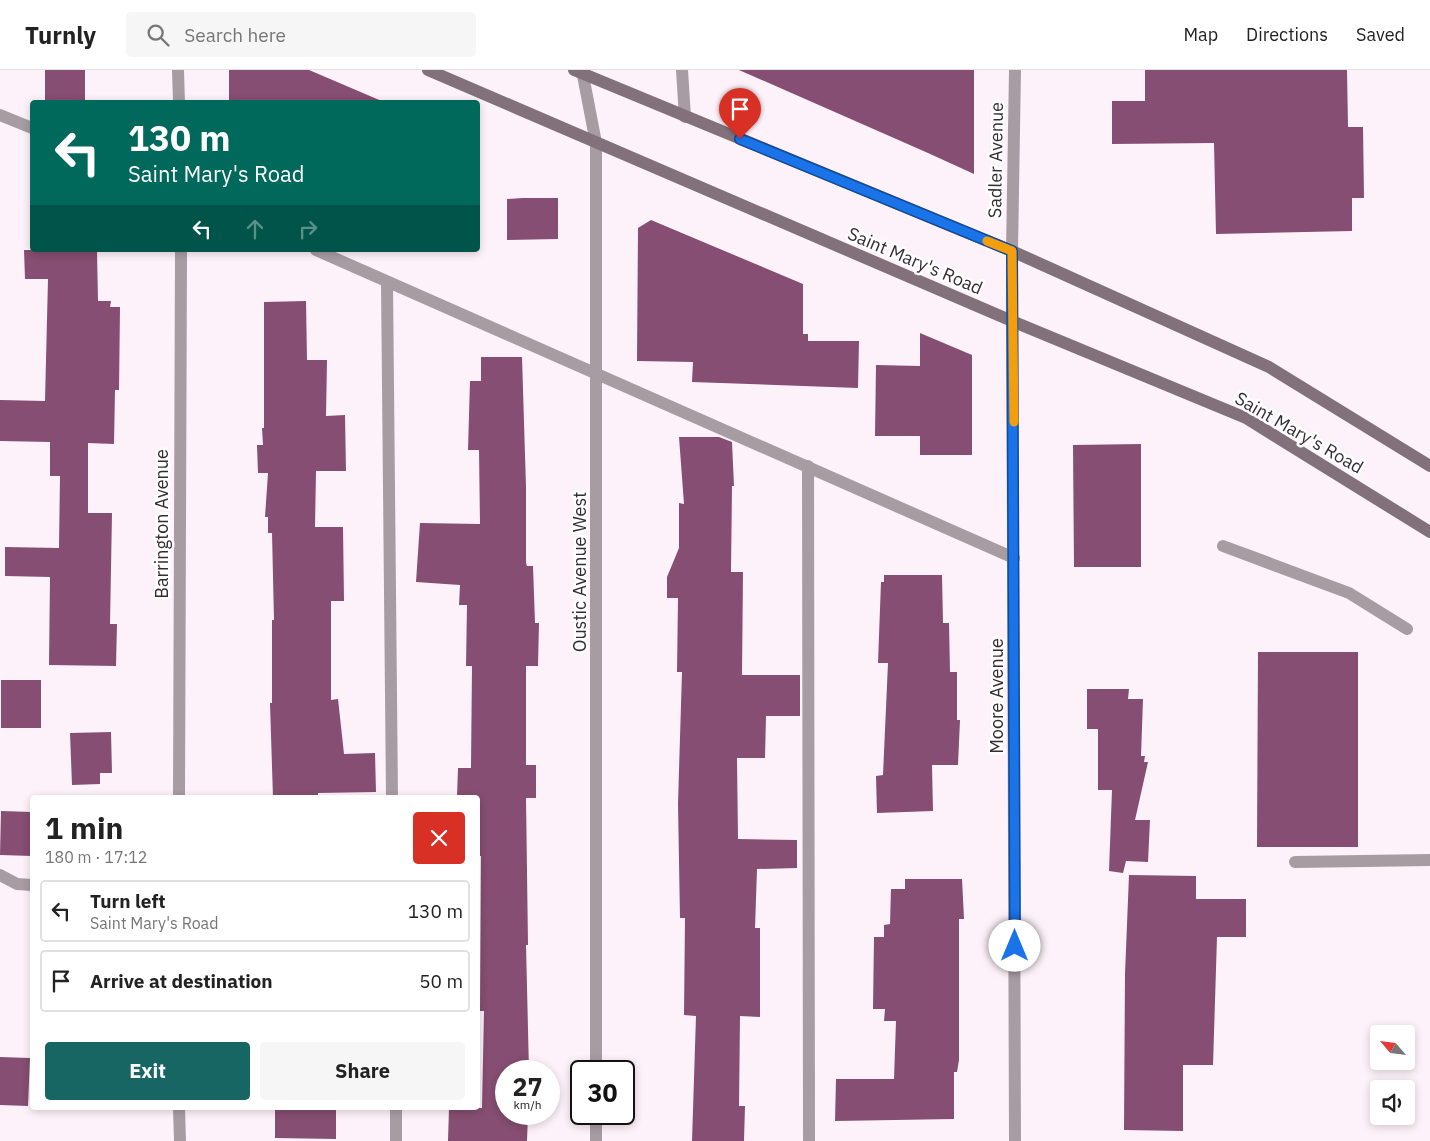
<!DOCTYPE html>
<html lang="en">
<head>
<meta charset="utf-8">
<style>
  :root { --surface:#fff; --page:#f6f6f6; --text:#222; --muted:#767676; --line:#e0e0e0; --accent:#186663 }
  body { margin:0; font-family:"IBM Plex Sans",sans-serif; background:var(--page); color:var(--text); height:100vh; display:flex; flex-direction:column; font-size:19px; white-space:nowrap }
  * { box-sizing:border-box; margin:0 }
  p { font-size:16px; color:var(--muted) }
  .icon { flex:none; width:28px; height:28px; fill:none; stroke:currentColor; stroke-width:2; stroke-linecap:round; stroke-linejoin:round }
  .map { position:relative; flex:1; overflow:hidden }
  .drawer { position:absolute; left:30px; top:725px; width:450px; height:315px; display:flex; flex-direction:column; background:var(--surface); border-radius:5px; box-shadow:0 2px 8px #0003 }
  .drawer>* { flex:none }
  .banner { position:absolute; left:30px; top:30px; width:450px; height:152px; border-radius:5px; box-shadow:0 2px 8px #0003; background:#00695c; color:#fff; overflow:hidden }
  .needle { width:32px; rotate:298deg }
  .buttons { position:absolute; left:1370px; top:955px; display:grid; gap:10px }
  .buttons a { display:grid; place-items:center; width:45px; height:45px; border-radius:5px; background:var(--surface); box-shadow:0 2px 8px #0003; font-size:25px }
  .speed { position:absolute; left:495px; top:990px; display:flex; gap:10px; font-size:25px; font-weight:700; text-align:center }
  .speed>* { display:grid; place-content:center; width:65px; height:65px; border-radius:50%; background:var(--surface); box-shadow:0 2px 8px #0003; line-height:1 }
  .speed small { font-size:12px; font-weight:400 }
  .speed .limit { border:2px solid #111; border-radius:8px; background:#fff; color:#111 }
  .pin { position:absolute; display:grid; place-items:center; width:42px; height:42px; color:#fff; margin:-51px -21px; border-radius:50% 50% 50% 0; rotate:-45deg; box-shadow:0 0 5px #0007 }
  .pin .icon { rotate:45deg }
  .me { position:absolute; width:55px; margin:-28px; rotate:0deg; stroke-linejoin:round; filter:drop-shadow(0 0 4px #0008) }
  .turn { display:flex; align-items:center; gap:18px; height:105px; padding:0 15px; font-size:22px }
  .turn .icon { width:65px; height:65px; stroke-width:2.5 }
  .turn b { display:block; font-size:35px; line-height:42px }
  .lanes { display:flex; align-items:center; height:48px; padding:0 15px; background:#0003; justify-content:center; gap:25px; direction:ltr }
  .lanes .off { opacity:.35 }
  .round { display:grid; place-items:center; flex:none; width:52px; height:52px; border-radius:5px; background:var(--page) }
  .summary { display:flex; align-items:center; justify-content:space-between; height:85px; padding:0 15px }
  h1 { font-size:30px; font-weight:700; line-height:38px }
  .action { display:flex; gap:10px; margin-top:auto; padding:10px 15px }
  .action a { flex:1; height:58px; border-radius:5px; background:var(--accent); color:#fff; font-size:20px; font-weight:700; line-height:58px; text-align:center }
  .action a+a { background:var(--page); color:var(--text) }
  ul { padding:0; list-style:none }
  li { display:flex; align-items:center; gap:15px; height:62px; margin:0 10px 8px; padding:0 5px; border:2px solid var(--line); border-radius:5px }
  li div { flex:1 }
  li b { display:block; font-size:19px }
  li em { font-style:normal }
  header { display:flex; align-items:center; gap:30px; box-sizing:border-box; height:70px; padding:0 25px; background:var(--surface); border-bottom:1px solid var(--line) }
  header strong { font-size:24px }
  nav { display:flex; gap:28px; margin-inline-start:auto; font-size:18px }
  .search { width:350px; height:45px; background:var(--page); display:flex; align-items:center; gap:12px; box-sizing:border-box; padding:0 18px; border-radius:5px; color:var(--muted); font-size:19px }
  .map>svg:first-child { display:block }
</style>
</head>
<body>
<header>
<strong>Turnly</strong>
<div class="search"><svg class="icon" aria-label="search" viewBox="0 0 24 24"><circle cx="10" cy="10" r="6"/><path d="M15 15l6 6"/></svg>Search here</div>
<nav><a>Map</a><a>Directions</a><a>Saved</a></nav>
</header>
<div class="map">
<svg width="1430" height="1071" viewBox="0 0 1430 1071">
  <rect width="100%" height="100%" fill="#fdf2f9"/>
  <g fill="#864e72">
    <rect x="45" y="0" width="40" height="32"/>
    <path d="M229 0H309L384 32H229Z"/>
    <path d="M739 0H974V104L928 83Z"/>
    <path d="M1145 0H1347L1348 57H1363L1364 128H1352V161L1216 164 1214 73 1112 74V31H1145Z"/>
    <path d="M523 128H558V169L507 170V129Z"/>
    <path d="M651 150 803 214V264H808V271H859L858 318 692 312 693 292 637 291 638 158Z"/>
    <path d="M24 180H97L98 231H111L110 237H120L119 320H115L114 374 88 373V443H112L110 554H117L116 596 49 595 50 507 5 506V477L59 478 60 406H50V372L0 371V330L45 331 48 209H25Z"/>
    <path d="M306 231 307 290H327L326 346 345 345 346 401H316L315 457H343L344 531H331V630L338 629 344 684 375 683 376 722 318 723V728H273L270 633H272V550H274L272 463H268V447H265L268 403H258L257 375H263L262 358H264V232Z"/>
    <path d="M920 263 972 285V385H920V366H875L876 295 920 296Z"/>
    <path d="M481 287H522L526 417V493L527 496H533L535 553H539L538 596H526V695H536V728H526L528 875H526L529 1001H506V1044H528L527 1071H448L449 1038H482L484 941H480L481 786H478V727H457L458 698H471L472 596H466L467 535H459L460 515 416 512 420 453 480 454 479 380H468L470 311H481Z"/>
    <path d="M679 367H719L732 372 734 416H732L731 502H743L742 605H800V646H766L765 688H737L738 769 797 770V798L757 799 755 858H760V947L740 946 739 1036H745L744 1071H692L696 946 684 945 685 848H680L678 734 682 602H677L678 528H667V507L679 478V433L684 434Z"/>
    <path d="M1141 374V497H1074L1073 375Z"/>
    <path d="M884 505H942L943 553H949L950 602H957V650H960L958 695H932L933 741 877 743 876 706 883 705 888 593H878L881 512H884Z"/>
    <path d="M1258 582H1358V777H1257Z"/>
    <rect x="1" y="610" width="40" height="48"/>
    <path d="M1087 619H1129L1128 629H1143L1141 686H1145L1144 692H1148L1135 750H1150L1148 792 1126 791 1123 803 1109 801 1112 720H1098V659H1087Z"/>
    <path d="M111 662 112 703H100V714L72 715 70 663Z"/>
    <path d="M1 741 32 742V786L0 785Z"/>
    <path d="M1129 805 1196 806V829H1246V867H1217L1213 995H1183V1061L1124 1060 1125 904Z"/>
    <path d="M905 809H962L964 849H959V990L957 1002H954V1049L835 1051 836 1009H894L896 951H884L885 939H873L874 867H884V855L890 854 891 819H905Z"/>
    <path d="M0 987 30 988 28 1036 0 1035Z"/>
    <path d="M275 1038H336V1069L275 1068Z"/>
  </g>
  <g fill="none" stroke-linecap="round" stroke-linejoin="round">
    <g stroke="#a89ca3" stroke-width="12">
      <path d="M682 0 685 47"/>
      <path d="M0 45 32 58"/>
      <path d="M316 180 1014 488"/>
      <path d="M387 213 392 728"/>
      <path d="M808 396 809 1071"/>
      <path d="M1223 476 1349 523 1407 559"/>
      <path d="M1295 792 1430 790"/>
      <path d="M0 805 17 814 32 815"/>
      <path d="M396 1038V1071"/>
    </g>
    <g stroke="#a89ca3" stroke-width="12">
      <path d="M178 0 179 32"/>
      <path d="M582 0 596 73V1001"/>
      <path d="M1015 0 1012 181 1015 1071"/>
      <path d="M179 728 181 180"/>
      <path d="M179 1038 180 1071"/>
      <path d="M596 1071V1044"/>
    </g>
    <g stroke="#82717b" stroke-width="12">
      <path d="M428 0 1012 251 1246 348 1430 462"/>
      <path d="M574 0 1012 181 1269 297 1430 396"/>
    </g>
  </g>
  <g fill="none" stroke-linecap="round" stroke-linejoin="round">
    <defs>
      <path id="route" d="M740 69 1012 181 1015 876"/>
    </defs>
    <use href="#route" stroke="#114b97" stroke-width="12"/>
    <use href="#route" stroke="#1a73e8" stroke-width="9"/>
    <path stroke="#f59e0b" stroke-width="9" d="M987 171 1012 181 1014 352"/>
  </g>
  <g text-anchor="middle" stroke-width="5" stroke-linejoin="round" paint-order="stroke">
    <g font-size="18" fill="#362c32" stroke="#fff">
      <text transform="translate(996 90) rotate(-89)" y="6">Sadler Avenue</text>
      <text transform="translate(915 191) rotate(23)" y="6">Saint Mary's Road</text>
      <text transform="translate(1299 363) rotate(30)" y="6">Saint Mary's Road</text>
      <text transform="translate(162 454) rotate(-90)" y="6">Barrington Avenue</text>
      <text transform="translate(580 502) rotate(-90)" y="6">Oustic Avenue West</text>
      <text transform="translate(997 626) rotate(-90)" y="6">Moore Avenue</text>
    </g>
  </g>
</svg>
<div class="buttons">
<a><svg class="needle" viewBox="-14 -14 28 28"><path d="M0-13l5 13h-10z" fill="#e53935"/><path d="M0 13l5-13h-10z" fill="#767676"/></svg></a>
<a><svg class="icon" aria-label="sound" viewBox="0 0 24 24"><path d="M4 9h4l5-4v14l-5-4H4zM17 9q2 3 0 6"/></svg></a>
</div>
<div class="speed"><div>27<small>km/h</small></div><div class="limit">30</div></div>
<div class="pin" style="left:740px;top:69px;background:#d93025"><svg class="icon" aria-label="arrive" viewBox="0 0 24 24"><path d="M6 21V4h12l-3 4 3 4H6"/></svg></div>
<svg class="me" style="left:1015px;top:876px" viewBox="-20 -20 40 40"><circle r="19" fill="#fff"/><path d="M0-13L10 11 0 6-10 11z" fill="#1a73e8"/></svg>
<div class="banner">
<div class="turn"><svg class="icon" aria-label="left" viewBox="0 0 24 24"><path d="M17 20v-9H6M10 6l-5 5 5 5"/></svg><div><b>130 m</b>Saint Mary's Road</div></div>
<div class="lanes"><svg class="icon" aria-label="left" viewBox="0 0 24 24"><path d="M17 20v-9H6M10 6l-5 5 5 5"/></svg><svg class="icon off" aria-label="ahead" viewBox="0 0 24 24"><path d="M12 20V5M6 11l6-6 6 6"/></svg><svg class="icon off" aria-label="right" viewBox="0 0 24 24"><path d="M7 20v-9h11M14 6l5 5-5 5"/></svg></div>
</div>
<section class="drawer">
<div class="summary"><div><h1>1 min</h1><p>180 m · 17:12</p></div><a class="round" style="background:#d93025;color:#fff"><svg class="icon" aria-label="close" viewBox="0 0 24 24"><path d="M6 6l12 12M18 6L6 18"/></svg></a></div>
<ul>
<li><svg class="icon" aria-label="left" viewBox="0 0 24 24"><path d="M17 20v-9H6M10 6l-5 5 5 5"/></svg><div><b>Turn left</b><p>Saint Mary's Road</p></div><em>130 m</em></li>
<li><svg class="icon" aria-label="arrive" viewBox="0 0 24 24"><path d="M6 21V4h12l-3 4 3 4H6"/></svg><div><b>Arrive at destination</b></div><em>50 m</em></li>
</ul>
<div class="action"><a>Exit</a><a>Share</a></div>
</section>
</div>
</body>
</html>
